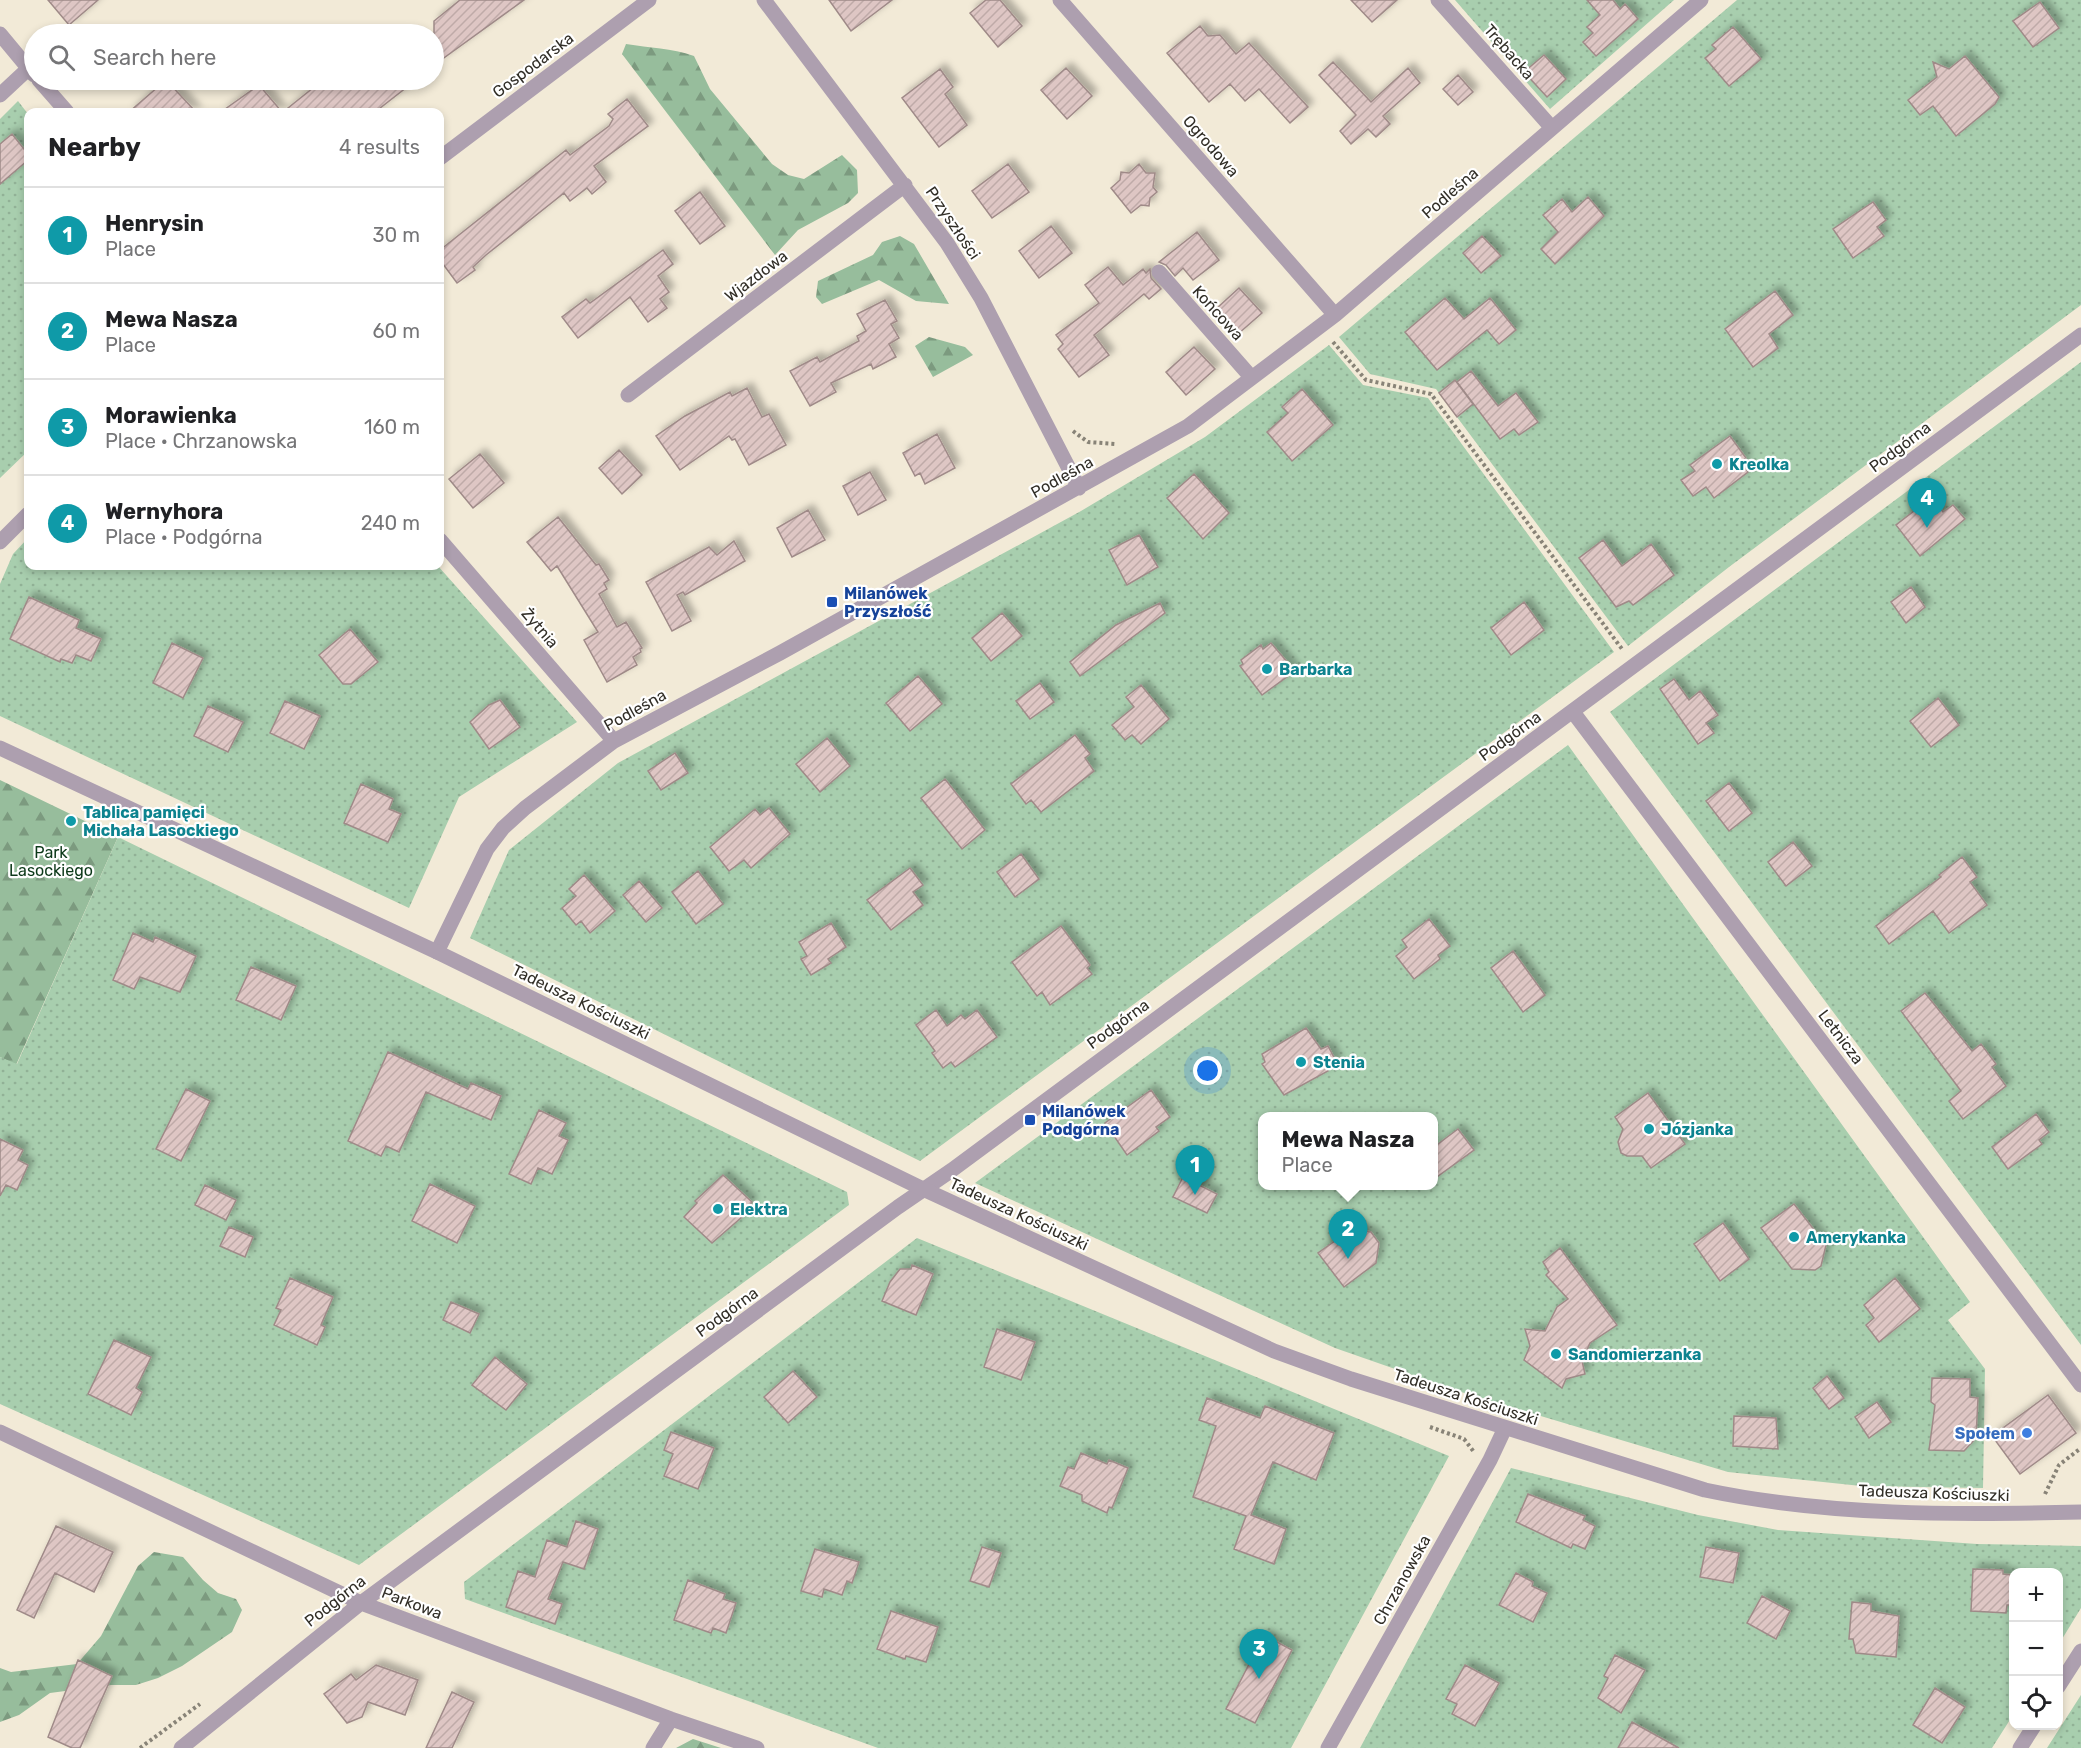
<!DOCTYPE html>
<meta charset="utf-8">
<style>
:root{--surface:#fff;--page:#f2f2f2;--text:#202124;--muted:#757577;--line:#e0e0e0;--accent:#1a73e8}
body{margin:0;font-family:Rubik,sans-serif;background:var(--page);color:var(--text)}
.controls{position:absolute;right:18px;bottom:18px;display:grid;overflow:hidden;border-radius:12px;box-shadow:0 3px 9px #0003}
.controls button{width:54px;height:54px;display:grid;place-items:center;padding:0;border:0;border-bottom:2px solid var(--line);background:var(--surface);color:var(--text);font:30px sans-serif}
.you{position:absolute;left:1208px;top:1071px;width:21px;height:21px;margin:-15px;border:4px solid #fff;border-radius:50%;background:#1a73e8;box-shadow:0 0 0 9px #1a73e833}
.badge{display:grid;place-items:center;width:39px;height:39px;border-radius:50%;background:var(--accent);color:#fff;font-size:20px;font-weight:700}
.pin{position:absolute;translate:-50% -50px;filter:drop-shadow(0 2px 3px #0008)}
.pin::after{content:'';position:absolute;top:32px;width:21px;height:18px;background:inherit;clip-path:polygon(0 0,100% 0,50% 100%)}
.popup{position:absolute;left:1258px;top:1112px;width:180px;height:78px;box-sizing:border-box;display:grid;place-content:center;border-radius:12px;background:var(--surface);filter:drop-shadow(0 2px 4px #0005);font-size:20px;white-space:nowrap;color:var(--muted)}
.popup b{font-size:22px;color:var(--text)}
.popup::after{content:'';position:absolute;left:50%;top:100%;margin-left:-12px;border:12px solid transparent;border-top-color:var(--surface)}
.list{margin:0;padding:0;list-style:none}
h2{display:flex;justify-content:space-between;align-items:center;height:78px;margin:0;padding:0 24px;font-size:26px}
h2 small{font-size:20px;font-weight:400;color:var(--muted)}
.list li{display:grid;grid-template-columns:39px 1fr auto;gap:18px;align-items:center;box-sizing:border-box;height:96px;padding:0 24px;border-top:2px solid var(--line)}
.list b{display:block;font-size:22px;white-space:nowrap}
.list p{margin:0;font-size:20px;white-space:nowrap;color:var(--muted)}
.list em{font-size:20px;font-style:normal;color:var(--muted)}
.icon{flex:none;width:33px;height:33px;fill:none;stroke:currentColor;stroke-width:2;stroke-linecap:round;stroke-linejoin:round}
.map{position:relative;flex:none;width:2081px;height:1748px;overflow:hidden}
.search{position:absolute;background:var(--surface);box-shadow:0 3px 9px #0003;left:24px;top:24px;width:420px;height:66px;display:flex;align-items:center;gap:15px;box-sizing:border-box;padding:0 21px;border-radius:33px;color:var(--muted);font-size:22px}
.panel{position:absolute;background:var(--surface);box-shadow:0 3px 9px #0003;left:24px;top:108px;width:420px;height:462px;border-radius:12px}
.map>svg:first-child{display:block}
</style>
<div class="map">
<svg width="2081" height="1748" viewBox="0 0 2081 1748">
<defs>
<pattern id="forest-firs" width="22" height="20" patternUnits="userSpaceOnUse" patternTransform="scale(1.5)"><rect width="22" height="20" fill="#97bd9c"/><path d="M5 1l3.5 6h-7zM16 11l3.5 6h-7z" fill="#7c9a7f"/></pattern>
<pattern id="garden-dots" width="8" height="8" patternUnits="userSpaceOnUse" patternTransform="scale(1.5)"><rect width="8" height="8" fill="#a8ceae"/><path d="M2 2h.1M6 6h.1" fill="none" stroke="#91b196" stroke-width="1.8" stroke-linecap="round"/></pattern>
<pattern id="building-hatch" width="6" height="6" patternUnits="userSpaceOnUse" patternTransform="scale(1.5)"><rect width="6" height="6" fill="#dec6c4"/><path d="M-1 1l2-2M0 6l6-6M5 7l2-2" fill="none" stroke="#bfaaa8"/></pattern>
<filter id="shadow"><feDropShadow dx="5.5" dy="-5.5" stdDeviation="3" flood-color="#0004"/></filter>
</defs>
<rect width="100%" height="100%" fill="#f2ead7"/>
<path fill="url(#forest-firs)" d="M626 44C650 48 671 48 694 56L710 89 772 164 788 175 804 179 842 155 857 170 858 193 848 203 798 230 775 255 622 54Z
M900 236 914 244 949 304 916 301 879 280 822 304 816 297 818 281 873 255 882 242Z
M929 337 965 347 973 355 933 377 915 346Z
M0 780 118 837 16 1065 0 1057Z
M154 1552 183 1557 203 1580 218 1593 236 1599 242 1610 232 1632 182 1666 158 1678 136 1685H111L50 1693 19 1715 0 1722V1668L11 1672 77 1664 101 1636 138 1566Z
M693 1739 721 1748H676Z"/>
<path fill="url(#garden-dots)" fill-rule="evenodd" d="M1455 0H1674L1550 109Z
M1737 0H2081V305L1729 567 1628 646 1436 389 1370 374 1339 337Z
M18 101 28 114V451L0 478V119Z
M1329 345 1363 385 1428 398 1614 652 920 1161 470 938 509 850 618 763 1081 511 1205 437Z
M2081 362V1345L1610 712Z
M28 538V566H438L577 722 459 797 409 908 0 716V584L13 554Z
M1568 745 1970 1302 1948 1320 1985 1369 1983 1488 1861 1486 1728 1472 1461 1392 1335 1348 975 1183ZM1262 1116H1434V1186H1262Z
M118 837 847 1192 849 1205 359 1565 0 1404V1057L17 1064Z
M917 1238 1449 1456 1291 1748H878L465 1599 464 1582Z
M1511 1468 1698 1515 1778 1530 1977 1544 2081 1546V1608L2059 1644 2058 1572H2014L2013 1715 1992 1748H1360Z
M2081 1695V1748H2047Z"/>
<path fill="url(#building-hatch)" stroke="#9f8a88" stroke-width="1.5" filter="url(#shadow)" d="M48 0H98L69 25Z
M460 0H524L441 60 434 50V21Z
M829 0H892L851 31Z
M986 0H1000L1022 26 998 47 970 13Z
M1351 0H1397L1372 22Z
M1587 0H1613L1620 9 1625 4 1638 19 1596 56 1583 42 1593 33 1587 27 1600 15Z
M2040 2 2059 28 2033 47 2013 21Z
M1200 26 1208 36 1220 35 1236 54 1249 43 1308 107 1290 123 1259 89 1245 101 1230 84 1209 102 1167 53Z
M1733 27 1761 59 1729 86 1705 58 1716 49 1712 45Z
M1544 55 1566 79 1547 97 1524 72Z
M1965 56 1999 97 1995 104 1956 136 1933 106 1920 115 1908 100 1937 77 1933 62 1949 69Z
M1333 62 1371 102 1408 68 1420 83 1383 116 1390 124 1376 137 1368 129 1351 144 1340 131 1356 115 1319 75Z
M1066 68 1092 96 1067 119 1041 90Z
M940 69 953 87 945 94 967 125 939 147 902 98Z
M1458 75 1473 92 1458 105 1443 89Z
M166 80 196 112H129Z
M323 80H416L375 112H283Z
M259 85 282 112H221Z
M627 99 648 126 594 166 606 182 592 194 587 188 570 201 564 193 486 255 473 267 475 270 457 283 440 260V250L566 150 570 155 609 126 613 119 608 114Z
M12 134 28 154V160L0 184V144Z
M1008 164 1029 192 992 218 972 191Z
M1139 164 1146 173H1155L1153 187 1157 192 1150 198 1149 206 1141 205 1131 213 1111 188 1120 180 1121 172 1129 173Z
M700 192 725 226 700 244 675 211Z
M1588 197 1604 216 1555 264 1541 249 1558 232 1543 215 1562 199 1572 212Z
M1873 202 1886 220 1877 227 1884 236 1853 258 1833 229Z
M1051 226 1072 253 1039 278 1019 251Z
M1197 232 1219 260 1193 280 1183 268 1175 276 1166 265 1159 262Z
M1482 236 1501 256 1481 273 1463 253Z
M663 250 673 264 658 276 669 292 660 299 667 308 648 322 630 297 578 338 562 317 586 299 590 303Z
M1108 267 1123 285 1143 269 1146 273 1150 269 1151 278 1161 289 1149 299 1144 294 1094 335 1109 355 1079 377 1058 349 1063 344 1056 335 1099 303 1085 285Z
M1239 288 1262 313 1238 334 1217 308Z
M1775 291 1793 315 1769 334 1778 348 1753 367 1725 329Z
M1445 298 1464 319 1490 298 1516 330 1499 344 1487 330 1437 370 1405 332Z
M885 300 897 321 891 324 899 338 889 344 896 357 873 369 871 364 831 383 836 392 810 406 790 371 817 357 820 362 859 341 857 336 866 331 857 314Z
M1194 347 1215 369 1186 395 1166 372Z
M1471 371 1498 406 1516 393 1538 422 1519 435 1514 429 1500 439 1457 382Z
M1455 380 1473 404 1457 417 1439 393Z
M747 388 762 417 769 414 786 445 749 465 735 439 732 440 729 436 680 470 656 436 685 416 730 392 732 396Z
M1302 389 1333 425 1292 461 1267 432 1288 413 1282 407Z
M937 434 955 468 925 484 920 473 915 476 903 453Z
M1730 436 1746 458 1741 462 1748 472 1714 498 1706 487 1693 496 1681 480 1695 471 1690 465Z
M619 450 642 475 622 494 599 468Z
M480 454 504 483 473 508 449 479Z
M870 472 886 500 858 515 843 486Z
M1194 474 1229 513 1203 539 1167 498Z
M1932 497 1943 512 1953 505 1965 519 1920 556 1896 525Z
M808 510 825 540 792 557 777 528Z
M558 517 596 565 599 564 609 580 604 583 607 589 599 594 617 627 626 622 642 648 640 649 641 652 633 657 637 665 607 682 584 640 598 632 557 566 551 571 527 542Z
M1139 535 1158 567 1127 585 1109 550Z
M1603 540 1622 566 1651 544 1674 575 1633 605 1629 601 1616 607 1579 558Z
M734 541 745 561 685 595 683 592 677 595 691 621 672 631 646 582 709 547 717 555Z
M1911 587 1925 607 1906 623 1891 602Z
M29 597 79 620 76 628 101 639 91 661 76 655 72 663 61 659 60 662 10 639Z
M1524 602 1544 630 1511 655 1491 628Z
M1160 603 1165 613 1080 676 1070 662 1116 625Z
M1002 613 1022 636 991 661 972 638Z
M350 629 378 662 351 684H343L319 655Z
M172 643 203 658 183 698 153 683Z
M1271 643 1295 671 1262 695 1240 666 1243 664 1241 660 1261 645 1263 649Z
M918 676 942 704 910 731 886 703Z
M1674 679 1689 700 1700 691 1718 715 1706 723 1714 733 1698 744 1660 689Z
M1040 683 1054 702 1030 719 1016 701Z
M1141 685 1169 719 1141 744 1132 735 1125 740 1112 725 1134 707 1126 697Z
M1938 698 1959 725 1931 747 1910 721Z
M500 700 520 727 489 749 470 722 489 705Z
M285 701 320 716 304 749 270 733Z
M208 706 243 722 228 752 194 736Z
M1075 735 1090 754 1085 758 1094 771 1041 812 1031 800 1026 804 1011 784Z
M827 738 850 766 820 792 796 764Z
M675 753 688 773 661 790 648 771Z
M945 779 985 830 962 849 921 798Z
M1729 783 1752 813 1729 831 1706 801Z
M361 784 393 799 389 809 401 814 388 842 344 823Z
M769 808 790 834 751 868 744 860 729 871 710 847 755 809 760 815Z
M1793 842 1812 866 1786 886 1768 862Z
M1021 854 1039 879 1015 897 997 872Z
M1962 857 1977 877 1970 882 1987 905 1949 933 1933 911 1889 944 1876 926 1941 877 1939 875Z
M910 868 923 885 913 892 923 905 891 930 867 900Z
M698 871 723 904 696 924 672 892Z
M584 875 615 911 590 933 581 921 576 925 562 908 576 896 569 889Z
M639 881 662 908 646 922 623 895Z
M1429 919 1450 946 1438 955 1440 959 1414 979 1396 956 1407 947 1402 940Z
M831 923 846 947 828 959 831 963 811 975 801 959 807 956 799 942Z
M1061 926 1090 965 1087 968 1092 974 1050 1005 1042 992 1037 996 1012 962Z
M133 933 153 942 155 937 196 956 180 992 140 977 134 989 113 980Z
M1513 951 1545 995 1523 1012 1491 968Z
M251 967 296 986 281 1020 236 1000Z
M1925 993 1972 1051 1981 1044 1996 1064 1992 1067 2006 1086 1963 1119 1949 1101 1961 1091 1901 1011Z
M936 1010 947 1026 961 1015 965 1019 977 1010 997 1037 955 1067 951 1062 943 1068 932 1053 935 1051 916 1025Z
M1306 1028 1321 1049 1328 1046 1337 1063 1327 1068 1328 1071 1284 1095 1262 1064 1265 1062 1262 1054Z
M388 1052 468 1089 471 1083 501 1096 491 1120 426 1092 399 1152 386 1146 381 1156 348 1141Z
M186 1089 210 1101 181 1161 156 1149Z
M1151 1090 1170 1117 1156 1127 1159 1131 1127 1155 1105 1123Z
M1648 1093 1685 1144 1651 1168 1642 1156H1627L1621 1153 1618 1142 1623 1129 1615 1117Z
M539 1110 566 1123 559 1136 568 1140 552 1174 538 1168 531 1184 509 1174Z
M2036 1114 2049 1132 2039 1140 2042 1144 2008 1169 1992 1147Z
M1458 1129 1474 1150 1434 1179V1147Z
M0 1139 23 1150 18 1160 28 1165 17 1190 6 1185 0 1196Z
M723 1175 752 1202 740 1215 742 1217 712 1243 684 1217 697 1203 695 1201Z
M1183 1177 1217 1194 1207 1213 1173 1197Z
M430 1184 475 1206 457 1243 412 1221Z
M205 1185 236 1200 226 1220 195 1205Z
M1794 1204 1826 1245 1821 1266 1815 1270 1792 1269 1761 1228Z
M1723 1223 1749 1259 1720 1281 1694 1244Z
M229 1227 253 1237 245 1257 220 1246Z
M1352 1229 1371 1232 1379 1243 1376 1263 1344 1287 1318 1253Z
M1560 1248 1617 1325 1590 1343 1582 1361 1585 1374 1566 1379 1562 1388 1524 1360 1530 1346 1525 1329 1545 1331 1557 1307 1568 1299 1546 1275 1549 1272 1543 1262Z
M912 1265 933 1274 916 1315 882 1301 890 1282 900 1269H911Z
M290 1278 333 1297 321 1325 325 1327 317 1345 274 1325 281 1310 276 1308Z
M1895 1278 1920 1309 1879 1342 1866 1325 1874 1318 1864 1305Z
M451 1302 479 1314 470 1333 443 1320Z
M997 1329 1035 1342 1021 1380 984 1367Z
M114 1340 151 1357 136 1388 142 1392 131 1415 88 1394Z
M495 1357 527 1384 506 1410 472 1385Z
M793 1371 817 1397 788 1423 764 1397Z
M1827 1376 1844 1398 1829 1409 1813 1388Z
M1932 1378 1970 1379V1397L1978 1398 1976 1438 1964 1451 1929 1450 1935 1405 1931 1402Z
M2048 1395 2076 1433 2020 1474 1992 1436Z
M1207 1398 1260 1418 1265 1406 1334 1433 1316 1480 1273 1462 1251 1515 1286 1529 1274 1564 1234 1549 1246 1516 1193 1497 1216 1426 1199 1420Z
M1877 1402 1891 1422 1869 1438 1855 1417Z
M1734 1416 1776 1418 1778 1449 1733 1446Z
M671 1432 714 1448 698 1489 664 1476 673 1454 664 1450Z
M1081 1453 1107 1464 1109 1460 1128 1468 1112 1508 1109 1507 1107 1513 1082 1501V1495L1060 1486 1068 1467 1074 1469Z
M1528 1494 1585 1516 1583 1520 1595 1526 1585 1549 1573 1544 1571 1548 1516 1522Z
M576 1521 598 1529 584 1569 563 1562 548 1599 562 1604 555 1624 506 1607 518 1571 535 1577 547 1540 567 1547Z
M56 1526 113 1552 94 1592 55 1573 34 1618 17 1610Z
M982 1547 1001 1553 989 1587 970 1581Z
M1706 1547 1739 1553 1733 1583 1700 1577Z
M815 1549 859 1562 852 1583 847 1581 842 1595 824 1589 822 1597 801 1591Z
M1973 1569 2003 1570V1574L2013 1575V1605H2007L2006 1613 1971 1611Z
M1516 1573 1533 1582 1532 1586 1547 1593 1533 1622 1499 1605Z
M688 1580 725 1594 723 1599 736 1603 726 1633 713 1628 711 1633 674 1620Z
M1762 1596 1790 1611 1776 1639 1747 1623Z
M1852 1602 1871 1604V1611L1899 1616 1896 1657 1856 1653 1853 1639H1849Z
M891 1611 938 1627 926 1662 906 1656 905 1659 877 1649Z
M1264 1635 1292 1650 1255 1723 1226 1709Z
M1615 1655 1645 1670 1621 1713 1598 1698 1608 1678 1604 1676Z
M78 1660 112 1676 80 1748H72L48 1737Z
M376 1665 418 1680 405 1715 368 1702 362 1717 347 1723 324 1694 351 1674 356 1680Z
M1465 1665 1499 1683 1475 1726 1452 1714 1457 1704 1446 1699Z
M1935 1688 1965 1707 1942 1743 1913 1725Z
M452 1692 474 1702 459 1733 452 1748H426Z
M1632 1722 1679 1748H1618Z"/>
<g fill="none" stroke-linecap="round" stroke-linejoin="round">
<path stroke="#888377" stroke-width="4" stroke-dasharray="3 3" stroke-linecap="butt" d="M1333 342 1366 380 1431 394 1622 649
M1073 431 1088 442 1116 444
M1430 1427 1464 1439 1474 1452
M2045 1494 2059 1465 2081 1448
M140 1748 200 1704"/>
<path stroke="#ad9faf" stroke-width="15" d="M764 0 947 243 981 298 1079 488
M1060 0 1335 315
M1438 0 1552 128
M0 34 34 75
M39 80 67 112
M0 95 29 68
M440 158 649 0
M1159 272 1251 377
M628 395 905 185
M440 540 614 741
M0 542 28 514
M1573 712 2081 1385
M437 952 487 849 503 828 525 808 614 741 780 653 1188 426 1335 315 1701 0
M0 1432 361 1603 671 1719 757 1748
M2058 1687 2081 1651
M181 1748 361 1603 898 1207 952 1170 2081 335
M653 1748 671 1719
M1328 1748 1490 1460 1505 1428
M2020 1748 2034 1726"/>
<path stroke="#ad9faf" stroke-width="15" d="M0 748 437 952 923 1189 1274 1351 1351 1379 1705 1490C1828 1516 1956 1515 2081 1512"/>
</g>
<g fill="#0f9aa8" stroke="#fff" stroke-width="2">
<circle cx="1717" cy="464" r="6"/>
<circle cx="1267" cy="669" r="6"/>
<circle cx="71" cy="821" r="6"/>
<circle cx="1301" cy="1062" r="6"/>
<circle cx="1649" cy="1129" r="6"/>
<circle cx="718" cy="1209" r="6"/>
<circle cx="1794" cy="1237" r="6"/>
<circle cx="1556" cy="1354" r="6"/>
</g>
<g fill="#1a4fb4" stroke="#fff" stroke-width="2">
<rect x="826" y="596" width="12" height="12" rx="3"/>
<rect x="1024" y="1114" width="12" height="12" rx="3"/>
</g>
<circle fill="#3f7fe0" stroke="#fff" stroke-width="2" cx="2027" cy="1433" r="6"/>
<g text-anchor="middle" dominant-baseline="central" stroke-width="4.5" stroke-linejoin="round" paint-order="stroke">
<g font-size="16" fill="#312e27" stroke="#fff">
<text transform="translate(1509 52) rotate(49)">Trębacka</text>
<text transform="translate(533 65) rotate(-37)">Gospodarska</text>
<text transform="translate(1211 146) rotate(49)">Ogrodowa</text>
<text transform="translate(1450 193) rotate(-41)">Podleśna</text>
<text transform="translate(953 223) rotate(56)">Przyszłości</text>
<text transform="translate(756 276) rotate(-37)">Wjazdowa</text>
<text transform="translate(1218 313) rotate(48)">Końcowa</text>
<text transform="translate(1900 447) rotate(-37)">Podgórna</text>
<text transform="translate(1062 477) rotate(-29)">Podleśna</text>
<text transform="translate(540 628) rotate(49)">Żytnia</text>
<text transform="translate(635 710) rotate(-29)">Podleśna</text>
<text transform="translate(1510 736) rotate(-36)">Podgórna</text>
<text transform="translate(581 1002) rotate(26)">Tadeusza Kościuszki</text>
<text transform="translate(1118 1024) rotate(-36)">Podgórna</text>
<text transform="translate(1841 1037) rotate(53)">Letnicza</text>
<text transform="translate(1019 1214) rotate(25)">Tadeusza Kościuszki</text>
<text transform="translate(727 1312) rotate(-36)">Podgórna</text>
<text transform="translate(1466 1397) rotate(18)">Tadeusza Kościuszki</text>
<text transform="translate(1934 1493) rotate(2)">Tadeusza Kościuszki</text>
<text transform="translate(1402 1580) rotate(-61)">Chrzanowska</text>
<text transform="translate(335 1601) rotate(-38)">Podgórna</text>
<text transform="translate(412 1603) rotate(21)">Parkowa</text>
</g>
<g font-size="16" font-weight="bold" fill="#0d838f" stroke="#fff" text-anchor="start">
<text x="1729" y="464">Kreolka</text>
<text x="1279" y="669">Barbarka</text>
<text x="83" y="812">Tablica pamięci<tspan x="83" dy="18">Michała Lasockiego</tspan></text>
<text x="1313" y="1062">Stenia</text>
<text x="1661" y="1129">Józjanka</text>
<text x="730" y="1209">Elektra</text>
<text x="1806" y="1237">Amerykanka</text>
<text x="1568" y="1354">Sandomierzanka</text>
</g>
<g font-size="16" font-weight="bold" fill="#164399" stroke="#fff" text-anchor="start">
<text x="844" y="593">Milanówek<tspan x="844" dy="18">Przyszłość</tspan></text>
<text x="1042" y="1111">Milanówek<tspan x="1042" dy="18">Podgórna</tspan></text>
</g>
<g font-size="16" fill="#0c3919" stroke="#fff">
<text x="51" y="852">Park<tspan x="51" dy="18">Lasockiego</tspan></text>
</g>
<g font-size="16" font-weight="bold" fill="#366cbe" stroke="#fff" text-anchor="end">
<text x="2015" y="1433">Społem</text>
</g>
</g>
</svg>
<div class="controls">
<button>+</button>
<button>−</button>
<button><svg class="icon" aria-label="locate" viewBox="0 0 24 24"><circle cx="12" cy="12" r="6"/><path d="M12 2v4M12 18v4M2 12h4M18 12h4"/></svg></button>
</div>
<div class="you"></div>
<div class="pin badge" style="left:1195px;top:1195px;background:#0f9aa8">1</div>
<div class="pin badge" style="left:1348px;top:1259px;background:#0f9aa8">2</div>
<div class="popup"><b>Mewa Nasza</b>Place</div>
<div class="pin badge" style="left:1259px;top:1679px;background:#0f9aa8">3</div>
<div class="pin badge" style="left:1927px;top:528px;background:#0f9aa8">4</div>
<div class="search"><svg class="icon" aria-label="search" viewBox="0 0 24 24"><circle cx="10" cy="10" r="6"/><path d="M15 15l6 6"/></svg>Search here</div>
<section class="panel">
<h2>Nearby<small>4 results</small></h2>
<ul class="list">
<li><span class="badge" style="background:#0f9aa8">1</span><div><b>Henrysin</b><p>Place</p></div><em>30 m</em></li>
<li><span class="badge" style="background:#0f9aa8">2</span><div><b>Mewa Nasza</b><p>Place</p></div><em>60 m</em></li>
<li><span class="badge" style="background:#0f9aa8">3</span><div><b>Morawienka</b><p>Place · Chrzanowska</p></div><em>160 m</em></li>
<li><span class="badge" style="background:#0f9aa8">4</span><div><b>Wernyhora</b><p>Place · Podgórna</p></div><em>240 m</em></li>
</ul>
</section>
</div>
